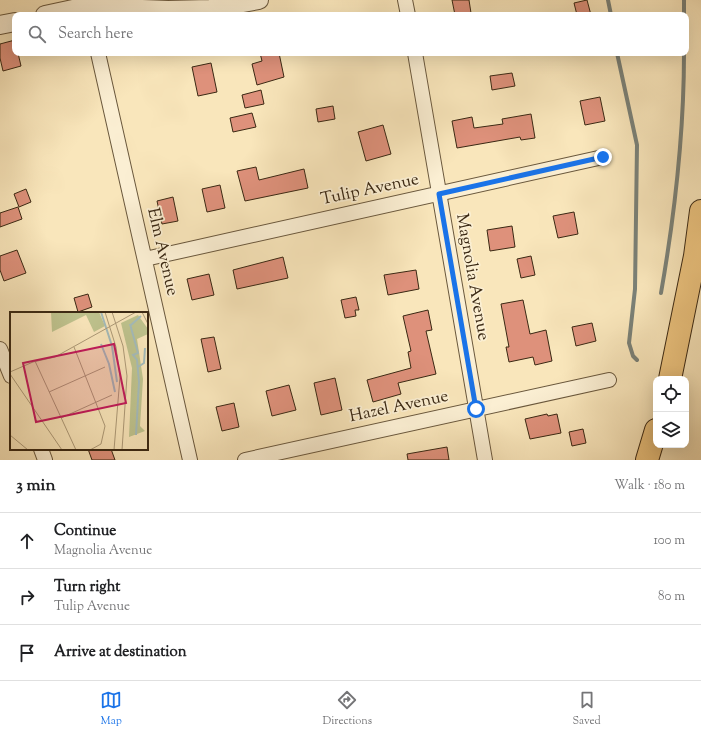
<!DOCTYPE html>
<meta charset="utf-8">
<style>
:root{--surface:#fff;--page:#f6f6f6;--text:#202124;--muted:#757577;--line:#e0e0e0;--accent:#1a73e8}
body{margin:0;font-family:"Sorts Mill Goudy",serif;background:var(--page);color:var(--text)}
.controls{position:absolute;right:12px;bottom:12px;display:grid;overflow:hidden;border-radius:8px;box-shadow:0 4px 16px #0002}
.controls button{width:36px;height:36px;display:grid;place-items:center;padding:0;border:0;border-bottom:1px solid var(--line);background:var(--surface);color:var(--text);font:20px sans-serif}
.stop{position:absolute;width:12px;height:12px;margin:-9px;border:3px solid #1a73e8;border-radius:50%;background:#fff}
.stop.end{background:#1a73e8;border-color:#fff;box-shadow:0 1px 4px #0008}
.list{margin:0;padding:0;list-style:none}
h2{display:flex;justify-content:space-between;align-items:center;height:52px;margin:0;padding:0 16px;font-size:17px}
h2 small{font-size:13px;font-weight:400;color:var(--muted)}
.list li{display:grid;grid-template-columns:26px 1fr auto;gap:12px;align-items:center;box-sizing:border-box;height:56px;padding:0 16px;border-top:1px solid var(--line)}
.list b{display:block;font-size:15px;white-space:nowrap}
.list p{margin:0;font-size:13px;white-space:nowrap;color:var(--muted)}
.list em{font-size:13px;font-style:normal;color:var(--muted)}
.icon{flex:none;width:22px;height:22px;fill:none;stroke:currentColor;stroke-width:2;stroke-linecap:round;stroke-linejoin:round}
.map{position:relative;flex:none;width:701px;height:460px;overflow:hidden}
.search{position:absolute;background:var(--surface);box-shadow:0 4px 16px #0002;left:12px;right:12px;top:12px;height:44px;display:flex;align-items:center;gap:10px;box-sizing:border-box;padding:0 14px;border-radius:8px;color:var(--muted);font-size:15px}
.sheet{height:220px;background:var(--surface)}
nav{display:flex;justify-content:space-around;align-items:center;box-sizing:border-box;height:56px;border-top:1px solid var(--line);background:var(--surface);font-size:11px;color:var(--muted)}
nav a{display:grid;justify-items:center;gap:2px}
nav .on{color:var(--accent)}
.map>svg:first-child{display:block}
</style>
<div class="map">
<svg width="701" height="460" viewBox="0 0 701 460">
<rect width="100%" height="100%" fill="#f9e6bb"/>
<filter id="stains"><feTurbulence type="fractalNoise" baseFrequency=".005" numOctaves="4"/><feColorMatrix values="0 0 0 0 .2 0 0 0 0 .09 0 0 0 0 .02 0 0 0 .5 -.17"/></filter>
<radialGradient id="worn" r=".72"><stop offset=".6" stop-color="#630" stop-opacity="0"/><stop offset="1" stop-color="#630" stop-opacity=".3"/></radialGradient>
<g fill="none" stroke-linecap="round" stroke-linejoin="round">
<path stroke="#7a8178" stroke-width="4" d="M608 0 611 15
M684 0V15
M617 53 637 145 635 289 629 343 633 356 637 360
M661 293C675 213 684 134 684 53"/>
</g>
<path fill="#de917b" stroke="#3a2813" d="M452 0H469L471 13 455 15Z
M587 0 591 15H577L574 3Z
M15 40V53H18L21 66 3 71 0 58V44Z
M260 53H279L284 77 257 85 252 64 262 61Z
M211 63 217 92 198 96 192 67Z
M512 73 515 86 492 90 490 76Z
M261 90 264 104 245 108 242 95Z
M600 97 605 121 585 125 580 101Z
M333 106 335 119 318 122 316 109Z
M252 113 256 127 233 132 230 118Z
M531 114 535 138 521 140 520 137 457 148 452 121 472 117 474 128 503 124 502 119Z
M383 125 391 154 366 161 358 132Z
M256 167 259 180 304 169 308 188 245 201 237 171Z
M220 185 225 208 207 212 202 189Z
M26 189 31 202 19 207 14 194Z
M173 197 178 221 162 224 157 201Z
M18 207 22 219 0 227V213Z
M574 212 578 234 558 238 553 216Z
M512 226 515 247 490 251 487 230Z
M17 250 26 273 4 281 0 270V256Z
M531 256 535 275 521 278 517 259Z
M283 257 288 278 237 289 233 270Z
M416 270 419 289 388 295 384 275Z
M209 274 214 295 192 300 187 279Z
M88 294 92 307 78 312 74 298Z
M356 297 359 310H355L356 316 345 318 341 300Z
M523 300 530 334 546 330 552 361 535 365 533 357 509 362 506 347H509L501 304Z
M428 310 432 330 426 331 436 374 398 383 401 394 373 402 367 380 411 368 408 352 411 351 403 316Z
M592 323 596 341 576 346 572 327Z
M214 337 221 369 208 372 201 339Z
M335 378 342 410 321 415 314 383Z
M289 385 296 410 272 416 266 391Z
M234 403 239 427 222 431 216 407Z
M547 414 548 416 557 414 561 433 530 439 525 419Z
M583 429 586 443 572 446 569 432Z
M447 447 449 460H408L407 454Z
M88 449H111L115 460H92Z"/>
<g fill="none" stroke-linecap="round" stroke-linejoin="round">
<g stroke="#6a583d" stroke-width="16">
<path id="minor" d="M405 0 408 15
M98 53 190 460
M415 53 485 460
M145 259 603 157
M0 349 11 376
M41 449 45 460
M245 460 609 380"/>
</g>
<g stroke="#6a583d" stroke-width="20">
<path id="tertiary" d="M45 15 73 9 90 7 168 10 210 9 259 0
M0 25 15 22"/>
</g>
<g stroke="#3a2813" stroke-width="24">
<path id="motorway" d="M670 379 695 256 701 211
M647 460 656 430"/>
</g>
<use href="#minor" stroke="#fbefd3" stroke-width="14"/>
<use href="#tertiary" stroke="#fbefd3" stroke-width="18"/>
<use href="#motorway" stroke="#ecc37e" stroke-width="22"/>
</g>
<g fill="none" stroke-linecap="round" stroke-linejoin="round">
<path stroke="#1a73e8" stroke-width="5" d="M476 409 439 194 603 157"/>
</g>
<g text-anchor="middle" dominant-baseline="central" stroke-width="3.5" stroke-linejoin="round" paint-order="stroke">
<g font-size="17" fill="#3a2813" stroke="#fbefd3">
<text transform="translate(370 190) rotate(-12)">Tulip Avenue</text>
<text transform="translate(162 252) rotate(77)">Elm Avenue</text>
<text transform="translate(472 277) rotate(80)">Magnolia Avenue</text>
<text transform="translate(399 407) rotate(-12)">Hazel Avenue</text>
</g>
</g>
<g transform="translate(10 312)">
<rect width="138" height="138" fill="#f9e6bb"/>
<path d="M41 0H89L95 14 84 20 76 3 42 20ZM128 3 138 17V22L127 27 133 67 130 114 135 119 119 125 122 56 111 11Z" fill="#bfc48f"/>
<path fill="none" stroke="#a4bcbc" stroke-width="2" d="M91 0 102 34 107 70M120 12 128 41 123 43 127 48 129 70 126 123M121 13 131 4M91 32 99 52 105 80M128 55 134 51 135 36"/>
<path fill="none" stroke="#ad9a78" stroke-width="1" d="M95 0 106 35 110 65 104 138M102 0 113 34 117 64 112 138M132 0 138 12M64 35 95 114 91 132 80 138M25 49 66 138M0 60 23 50 45 45 126 0M0 62 52 138M39 80 95 55M51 106 102 83M0 123 18 138"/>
<path fill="#c2185b" fill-opacity="0.15" stroke="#c2185b" stroke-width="2" d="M104 32 116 91 26 110 13 51Z"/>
<rect width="138" height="138" fill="none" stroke="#3a2813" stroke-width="2"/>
</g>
<rect width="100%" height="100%" filter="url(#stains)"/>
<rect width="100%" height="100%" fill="url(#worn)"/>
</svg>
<div class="controls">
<button><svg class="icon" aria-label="locate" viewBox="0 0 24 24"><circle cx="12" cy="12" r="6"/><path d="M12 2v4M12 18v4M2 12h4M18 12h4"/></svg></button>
<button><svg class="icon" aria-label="layers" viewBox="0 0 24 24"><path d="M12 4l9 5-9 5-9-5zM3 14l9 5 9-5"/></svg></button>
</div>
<div class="stop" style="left:476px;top:409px"></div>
<div class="stop end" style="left:603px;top:157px"></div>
<div class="search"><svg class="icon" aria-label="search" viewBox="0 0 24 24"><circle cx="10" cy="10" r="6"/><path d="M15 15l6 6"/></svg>Search here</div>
</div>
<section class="sheet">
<h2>3 min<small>Walk · 180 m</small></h2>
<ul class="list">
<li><svg class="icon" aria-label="ahead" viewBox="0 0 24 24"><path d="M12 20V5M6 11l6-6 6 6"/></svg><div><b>Continue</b><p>Magnolia Avenue</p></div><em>100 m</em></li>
<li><svg class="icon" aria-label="right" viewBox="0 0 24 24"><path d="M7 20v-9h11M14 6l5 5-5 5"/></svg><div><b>Turn right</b><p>Tulip Avenue</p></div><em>80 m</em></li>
<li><svg class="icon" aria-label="arrive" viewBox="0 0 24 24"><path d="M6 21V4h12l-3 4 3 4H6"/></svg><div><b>Arrive at destination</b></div></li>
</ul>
</section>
<nav>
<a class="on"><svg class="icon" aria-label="map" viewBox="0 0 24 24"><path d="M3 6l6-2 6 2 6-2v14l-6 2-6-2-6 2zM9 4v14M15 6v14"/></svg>Map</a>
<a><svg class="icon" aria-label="directions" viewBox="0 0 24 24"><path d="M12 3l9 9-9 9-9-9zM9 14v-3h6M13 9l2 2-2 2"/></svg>Directions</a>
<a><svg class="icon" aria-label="saved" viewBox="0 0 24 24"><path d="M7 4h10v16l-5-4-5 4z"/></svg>Saved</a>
</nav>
